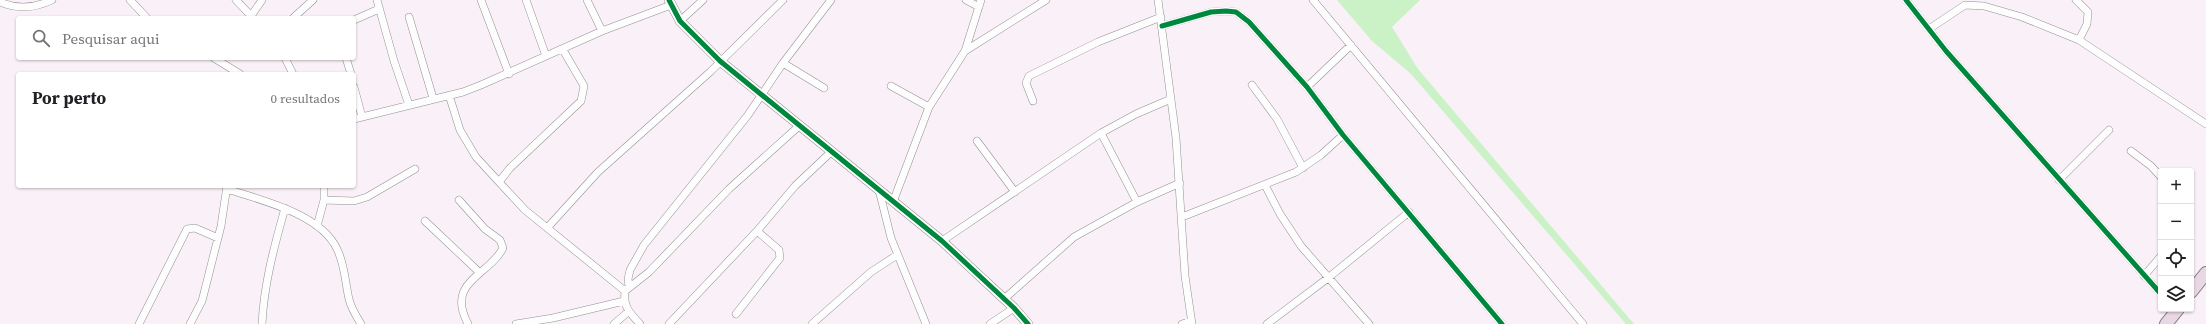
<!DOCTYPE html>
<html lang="pt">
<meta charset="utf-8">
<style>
:root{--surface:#fff;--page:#f2f2f2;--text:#202124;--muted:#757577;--line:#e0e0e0}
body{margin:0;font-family:"Source Serif 4",serif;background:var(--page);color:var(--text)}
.controls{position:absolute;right:12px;bottom:12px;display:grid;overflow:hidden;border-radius:4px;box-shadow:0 1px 3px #0004}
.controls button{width:36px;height:36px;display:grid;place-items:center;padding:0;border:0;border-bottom:1px solid var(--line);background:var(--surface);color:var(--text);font:20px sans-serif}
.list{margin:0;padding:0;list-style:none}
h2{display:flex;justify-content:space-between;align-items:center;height:52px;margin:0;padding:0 16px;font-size:17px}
h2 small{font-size:13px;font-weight:400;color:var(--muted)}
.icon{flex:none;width:22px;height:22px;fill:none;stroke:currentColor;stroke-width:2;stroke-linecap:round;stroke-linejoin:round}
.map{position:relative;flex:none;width:2206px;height:324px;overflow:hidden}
.search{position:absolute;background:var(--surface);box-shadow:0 1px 3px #0004;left:16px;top:16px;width:340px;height:44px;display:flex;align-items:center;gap:10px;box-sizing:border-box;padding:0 14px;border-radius:4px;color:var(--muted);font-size:15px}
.panel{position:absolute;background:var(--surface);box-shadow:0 1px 3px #0004;left:16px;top:72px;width:340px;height:116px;border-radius:4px}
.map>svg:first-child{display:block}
</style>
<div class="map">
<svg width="2206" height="324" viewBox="0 0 2206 324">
<rect width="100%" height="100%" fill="#faf0f7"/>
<path fill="#cbf2c7" d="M1337 0H1420L1392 27 1418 69 1634 324H1626L1411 74 1372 41Z"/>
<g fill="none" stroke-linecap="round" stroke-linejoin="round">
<g stroke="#938f92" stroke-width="8">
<path id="minor" d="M130 0 147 18
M236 0 253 18
M377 0 394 61 409 105
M481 0 509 74
M526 0 546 56
M587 0 602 31
M966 0 979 7
M1158 0 1176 138 1185 276 1192 324
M1313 0 1583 324
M1906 0 1946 51 2161 294
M2076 0 2088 12 2087 24 2079 40
M0 2C18 10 35 8 52 0
M251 16 262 0
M409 17 433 98
M293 18 313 0
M354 20 379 9
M680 21 703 0
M1162 26 1211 12 1226 11 1236 12 1249 22 1307 87 1343 135 1502 324
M1929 29 1965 5 1984 6 2022 17 2079 40 2206 124
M965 51 1046 0
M214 58 240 74
M285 58 293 74
M346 58 351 74
M783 63 824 88
M1252 85 1277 119 1303 168
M891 86 929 107
M354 87 362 117
M1307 87 1351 45
M449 95 460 130 476 157 499 182 525 210 625 291
M1033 101 1026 83 1029 76 1098 42 1161 17
M354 119 463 92 481 85 602 31 671 5
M1101 133 1137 202
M977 141 1015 192
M2131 151 2151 166 2161 177
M2059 180 2109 130
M499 182 510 168 581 101 584 86 563 50
M1265 185 1280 214 1301 246 1369 324
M227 189C261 200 321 214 337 249 345 265 345 282 349 299 351 308 356 316 361 324
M879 190 891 238 926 324
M324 200 354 201 367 197 415 169
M459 200 485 229 500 240 503 248C489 276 445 281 468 324
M893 202 929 107 965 51 981 0
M1182 217 1296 172 1321 155 1343 135
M425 221 479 272
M317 226 324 200V186
M548 227 598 172 710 72 783 0
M942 241 1101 133 1136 114 1171 99
M2144 276 2161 256
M629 286 628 279 630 270 644 245 748 115 783 63 831 0
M1004 299 1074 237 1137 202 1180 183
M736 314 780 258 779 250 757 231
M139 324 187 229 195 228 218 238
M190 324 202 301 221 226 227 186
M262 324C264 284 274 247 285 208
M516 324 553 318 624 301
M614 324 628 312
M640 324C630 313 623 307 625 291L649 272 729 189 799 126
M669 324 757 231 795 186 831 152
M812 324 871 272 897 255
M990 324 1014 308
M1182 324 1191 321
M1267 324 1328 278 1409 212"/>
</g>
<g stroke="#938f92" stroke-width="10">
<path id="tertiary" d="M669 0 680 21 720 61 942 241 1014 308 1028 324"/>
</g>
<g stroke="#807c7f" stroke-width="14">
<path id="trunk" d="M2191 292 2206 273
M2166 324 2178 309"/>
</g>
<use href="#minor" stroke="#fefdfe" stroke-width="7"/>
<use href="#tertiary" stroke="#fefdfe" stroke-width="9"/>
<use href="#trunk" stroke="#ead7e6" stroke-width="12"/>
<g stroke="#fff" stroke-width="8">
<path id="cycleway" d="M669 0 680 21 720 61 942 241 1014 308 1028 324
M1906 0 1946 51 2161 294
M1162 26 1211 12 1226 11 1236 12 1249 22 1307 87 1343 135 1502 324"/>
</g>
<use href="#cycleway" stroke="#00873e" stroke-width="5"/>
</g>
</svg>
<div class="controls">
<button>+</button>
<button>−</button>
<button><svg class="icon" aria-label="locate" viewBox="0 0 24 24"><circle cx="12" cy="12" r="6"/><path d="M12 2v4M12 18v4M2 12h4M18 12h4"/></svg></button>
<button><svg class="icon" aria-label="layers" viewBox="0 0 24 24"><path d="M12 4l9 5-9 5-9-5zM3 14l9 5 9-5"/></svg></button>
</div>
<div class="search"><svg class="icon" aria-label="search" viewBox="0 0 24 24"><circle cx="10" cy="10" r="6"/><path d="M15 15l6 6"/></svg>Pesquisar aqui</div>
<section class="panel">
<h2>Por perto<small>0 resultados</small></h2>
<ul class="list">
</ul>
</section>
</div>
